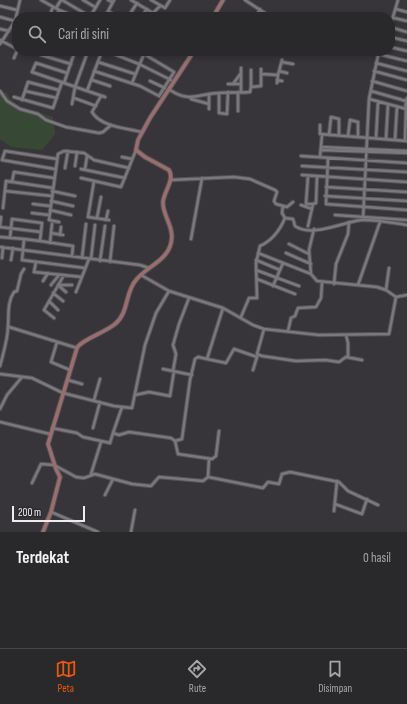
<!DOCTYPE html>
<html lang="id">
<style>
:root{--surface:#29282b;--page:#313033;--text:#f1f3f6;--muted:#a5a6a9;--line:#454447;--accent:#ea580c}
body{margin:0;font-family:"Sofia Sans Condensed",sans-serif;background:var(--page);color:var(--text)}
.scale{position:absolute;left:12px;bottom:10px;width:73px;box-sizing:border-box;padding-left:4px;border:2px solid #edecef;border-top:0;font-size:11px;line-height:14px;white-space:nowrap;color:#edecef;-webkit-text-stroke:3px #2d2b2f;paint-order:stroke}
.list{margin:0;padding:0;list-style:none}
h2{display:flex;justify-content:space-between;align-items:center;height:52px;margin:0;padding:0 16px;font-size:17px}
h2 small{font-size:13px;font-weight:400;color:var(--muted)}
.icon{flex:none;width:22px;height:22px;fill:none;stroke:currentColor;stroke-width:2;stroke-linecap:round;stroke-linejoin:round}
.map{position:relative;flex:none;width:407px;height:532px;overflow:hidden}
.search{position:absolute;background:var(--surface);box-shadow:0 2px 6px #0003;left:12px;right:12px;top:12px;height:44px;display:flex;align-items:center;gap:10px;box-sizing:border-box;padding:0 14px;border-radius:16px;color:var(--muted);font-size:15px}
.sheet{height:116px;background:var(--surface)}
nav{display:flex;justify-content:space-around;align-items:center;box-sizing:border-box;height:56px;border-top:1px solid var(--line);background:var(--surface);font-size:11px;color:var(--muted)}
nav a{display:grid;justify-items:center;gap:2px}
nav .on{color:var(--accent)}
.map>svg:first-child{display:block}
</style>
<div class="map">
<svg width="407" height="532" viewBox="0 0 407 532">
<rect width="100%" height="100%" fill="#373539"/>
<path fill="#374934" d="M0 91 7 93C13 109 38 112 53 117L55 134 42 150 11 147 0 139Z"/>
<g fill="none" stroke-linecap="round" stroke-linejoin="round">
<g stroke="#555356" stroke-width="4.5">
<path id="street" d="M41 0 59 10 77 17
M62 0 91 17
M83 0 95 7
M108 0 112 2
M131 0 153 13 160 6
M151 0 165 8 170 0
M245 0 271 17
M0 6 17 10
M56 8 61 0
M396 9 407 12
M108 11 118 17
M0 17 15 21
M49 17 53 7
M56 17 59 10
M90 17 100 0
M105 17 114 0
M128 17 137 3
M141 17 147 9
M256 17 260 9
M394 18 407 21
M390 27 398 0
M390 27 407 32
M0 29 9 31
M390 37 407 41
M0 40 17 49
M0 44 15 21 20 0
M390 47 407 51
M41 51V55L71 64
M68 51 75 53
M106 51 139 64 171 80
M378 54 407 61
M14 58 17 51
M98 62 135 74
M282 62 293 64
M376 63 407 71
M261 69V74
M94 71 140 86 159 96 174 72 139 51
M279 71 287 73
M374 71 407 80
M67 73 36 63 32 72 105 97
M92 80 110 86
M277 80 282 81
M150 81 165 88
M372 81 407 91
M64 83 75 51
M132 83 144 54
M277 83 278 75
M228 84H241
M233 84 241 73
M251 87V70
M170 90C190 103 197 94 218 93 228 92 239 93 250 92L251 87 261 86V74L278 75 282 60
M0 91 7 101 20 109 38 114 46 120 66 127 99 133 103 132 111 125
M25 91 57 98
M87 91 102 51
M371 91 406 101
M241 92V68
M219 93V113L227 114 228 92
M101 96 92 112C101 127 126 128 141 132
M14 97 53 108 62 82
M74 98 96 106
M191 99 209 104
M369 99 407 109
M22 100 28 82 59 90
M72 104 75 87 88 51
M209 109V94
M405 109 407 98
M238 111V92
M320 125V134L407 141
M329 135 331 117 339 119V135
M348 136 350 120 358 122V137
M376 138 378 102
M386 139 388 104
M395 140 397 107
M405 141 406 109
M321 147 407 151
M321 150 407 153
M301 156 407 163
M122 157 132 159
M320 157 322 135
M328 158 326 204 407 210
M75 166 77 152
M302 166 407 172
M65 168 68 151
M55 169 2 160 5 151 57 159
M81 169 125 178
M85 169 87 156
M302 175 407 182
M308 176 306 204H313
M81 178 121 187 136 150
M170 180 234 177 250 179 275 190 277 192 274 201 276 204 287 207 293 202
M94 181 88 217 109 220
M12 182 14 172 54 178
M326 187 407 192
M5 191 52 196
M52 191 75 196
M325 196 407 201
M51 201 73 206
M33 204 50 206
M301 205 312 209
M283 206 282 213 285 218 293 219 295 226C312 238 343 222 361 220 376 219 393 223 407 225
M3 208 6 181 53 188
M50 210 71 215
M32 213 49 215
M335 215 407 220
M97 218 101 197
M106 220 108 211
M363 220 369 99 379 51
M59 222 49 220 58 154 64 151 84 153 94 160 129 168
M0 226 1 217
M308 226 313 204 316 203 317 177
M0 227 41 232
M314 229 309 250 311 274 317 281 377 287 386 290 396 297
M51 233 63 235
M60 235 61 227
M0 237 24 239 23 250 140 265 149 268
M10 238 12 219 42 223 40 241 73 246 72 256
M24 239 40 241
M191 239 202 178
M50 243 52 224
M289 244 309 254
M0 247 23 250 22 260 85 268
M258 253 311 274
M286 253 311 264
M2 258 3 247
M82 258 86 224
M91 259 95 225
M11 260 13 248
M256 260 280 270
M100 261 105 226
M36 262 34 272 82 277
M110 262 114 226
M256 270 299 286
M141 275 169 291 223 308 253 325 264 329 319 335 389 334 396 297 407 295
M257 279 295 294
M43 281 48 273
M334 284 336 264 348 234 349 222
M51 285 59 275
M358 285 380 222
M273 286 283 263
M386 290 389 268
M66 292 58 285H72
M76 292 89 259
M53 293 63 301
M49 301 58 310
M241 317 249 298H257L256 263 260 246C271 241 280 230 285 218
M54 318 44 310 64 275
M9 327 77 348
M264 329 257 354 262 356 296 361 325 360 339 362 346 357 362 360
M288 331 291 318 295 316 298 308 316 307 321 298 322 283
M346 335 348 343V357
M57 342 51 362 70 370
M207 359 226 363 234 349 257 357
M0 366C3 354 8 339 8 326 9 315 7 302 14 292L17 291 21 274 24 269
M163 369 192 375
M253 370 257 357
M173 371 176 354 173 345 179 324 189 298
M0 374 32 378 63 393 114 406 132 408 145 345 156 313 169 291
M68 380 82 384
M135 395 149 392 170 396 174 371
M94 400 100 379
M0 409 7 395 22 377
M0 422 50 434
M52 428 77 433 83 437 110 443 113 433 119 435 129 432 171 438 175 441 178 454 212 459 216 456 219 431
M93 428 100 402
M113 433 122 407
M175 441 182 439 190 380 195 359 198 357 207 359 223 308
M91 474 101 442
M208 477 263 488 268 482 279 484 282 474 290 472 339 482 348 491 378 505
M32 483 41 464 54 465 76 477 84 478 95 474 132 484 151 486 159 477 203 481 208 477 209 459
M105 495 113 479
M335 504 362 514 367 499
M334 511 337 481
M51 512 98 532
M131 532 135 510"/>
</g>
<g stroke="#555356" stroke-width="5.5">
<path id="secondary" d="M213 17 223 0
M43 532 51 512 60 477 56 469 48 444 77 348C81 340 106 332 115 324 129 313 125 292 136 280 146 267 167 261 171 243 175 227 162 215 163 202 164 191 175 180 169 170L145 157 136 150 138 140 150 118 194 51"/>
</g>
<use href="#street" stroke="#7b787d" stroke-width="2.5"/>
<use href="#secondary" stroke="#9a6e6f" stroke-width="3.5"/>
</g>
</svg>
<div class="scale">200 m</div>
<div class="search"><svg class="icon" aria-label="search" viewBox="0 0 24 24"><circle cx="10" cy="10" r="6"/><path d="M15 15l6 6"/></svg>Cari di sini</div>
</div>
<section class="sheet">
<h2>Terdekat<small>0 hasil</small></h2>
<ul class="list">
</ul>
</section>
<nav>
<a class="on"><svg class="icon" aria-label="map" viewBox="0 0 24 24"><path d="M3 6l6-2 6 2 6-2v14l-6 2-6-2-6 2zM9 4v14M15 6v14"/></svg>Peta</a>
<a><svg class="icon" aria-label="directions" viewBox="0 0 24 24"><path d="M12 3l9 9-9 9-9-9zM9 14v-3h6M13 9l2 2-2 2"/></svg>Rute</a>
<a><svg class="icon" aria-label="saved" viewBox="0 0 24 24"><path d="M7 4h10v16l-5-4-5 4z"/></svg>Disimpan</a>
</nav>
